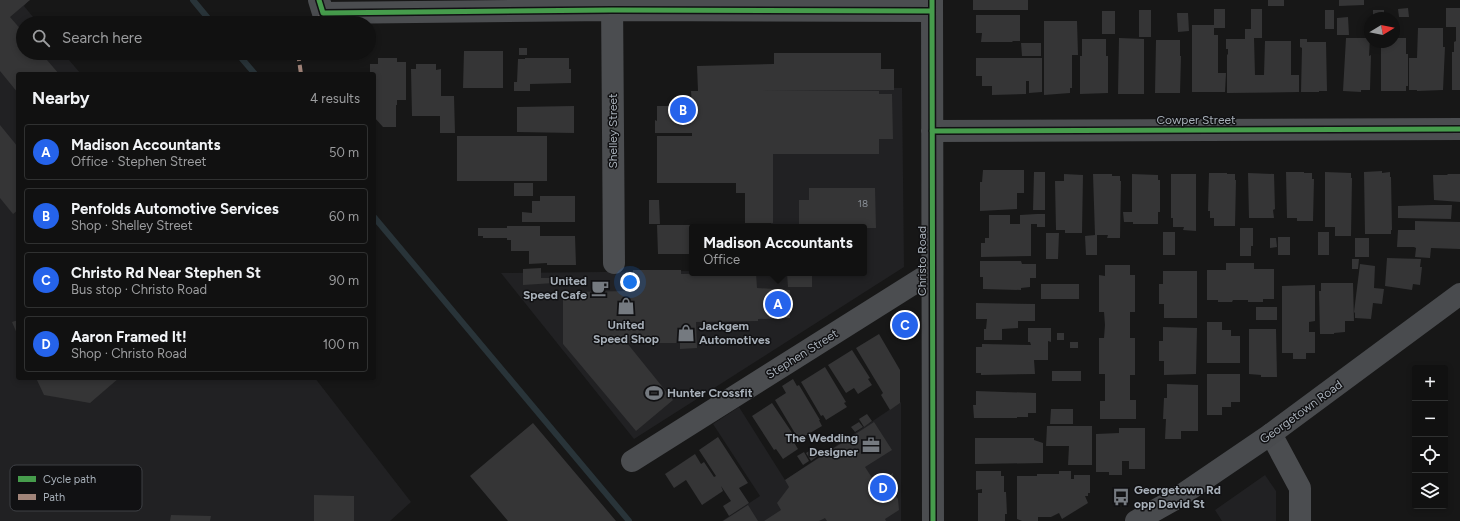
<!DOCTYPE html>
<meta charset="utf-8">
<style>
:root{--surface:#111;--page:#1a1a1a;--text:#f1f3f6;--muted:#9c9d9f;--line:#303131;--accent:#2563eb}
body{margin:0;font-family:Figtree,sans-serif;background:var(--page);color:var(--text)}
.controls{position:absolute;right:12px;bottom:12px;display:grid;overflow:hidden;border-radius:4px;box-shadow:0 2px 6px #0003}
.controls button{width:36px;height:36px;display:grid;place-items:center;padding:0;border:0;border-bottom:1px solid var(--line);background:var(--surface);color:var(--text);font:20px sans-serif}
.compass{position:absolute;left:1364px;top:12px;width:36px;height:36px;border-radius:50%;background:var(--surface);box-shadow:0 2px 6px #0003;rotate:80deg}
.you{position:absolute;left:630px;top:282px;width:14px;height:14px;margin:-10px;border:3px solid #fff;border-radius:50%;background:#1a73e8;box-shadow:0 0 0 6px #1a73e833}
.badge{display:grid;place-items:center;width:26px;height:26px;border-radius:50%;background:var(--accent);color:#fff;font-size:13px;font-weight:700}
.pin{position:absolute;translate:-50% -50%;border:2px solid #fff;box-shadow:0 1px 4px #0006}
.popup{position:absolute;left:689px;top:224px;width:178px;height:52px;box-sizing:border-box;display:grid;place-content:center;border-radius:4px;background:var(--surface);filter:drop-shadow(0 1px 3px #0005);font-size:13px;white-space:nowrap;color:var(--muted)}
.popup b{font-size:15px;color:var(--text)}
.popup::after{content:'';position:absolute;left:50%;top:100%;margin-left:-8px;border:8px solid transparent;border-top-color:var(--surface)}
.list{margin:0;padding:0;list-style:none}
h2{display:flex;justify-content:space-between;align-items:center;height:52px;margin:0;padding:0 16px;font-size:17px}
h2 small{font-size:13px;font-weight:400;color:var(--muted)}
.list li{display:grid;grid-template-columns:26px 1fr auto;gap:12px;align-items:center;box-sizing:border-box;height:56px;margin:0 8px 8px;padding:0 8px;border:1px solid var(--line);border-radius:4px}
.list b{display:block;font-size:15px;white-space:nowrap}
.list p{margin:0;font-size:13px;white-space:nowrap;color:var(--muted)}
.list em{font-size:13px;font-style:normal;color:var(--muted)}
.icon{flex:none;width:22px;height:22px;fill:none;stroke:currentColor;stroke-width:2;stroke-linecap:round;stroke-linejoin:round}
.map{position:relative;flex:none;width:1460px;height:521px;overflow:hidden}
.search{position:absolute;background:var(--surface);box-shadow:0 2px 6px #0003;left:16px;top:16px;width:360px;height:44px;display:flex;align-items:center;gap:10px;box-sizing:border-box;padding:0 14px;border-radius:22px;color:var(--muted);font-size:15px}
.panel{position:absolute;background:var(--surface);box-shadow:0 2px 6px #0003;left:16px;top:72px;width:360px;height:308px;border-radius:4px}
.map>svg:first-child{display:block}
</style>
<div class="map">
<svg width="1460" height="521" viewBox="0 0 1460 521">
<rect width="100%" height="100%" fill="#171717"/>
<path fill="#212123" d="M0 0H29L24 6 38 23H23V53H63L81 74H18V378H315L411 502 390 521H0Z
M770 88H902L904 267 634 439 501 273 692 271V273H864V227H771Z
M901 402V521H722L760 496 713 424 739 407 785 480Z
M1265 475 1276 491V521H1222L1215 510Z"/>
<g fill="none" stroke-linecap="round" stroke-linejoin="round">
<path stroke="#293439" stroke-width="6" d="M193 0 212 23
M237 53 255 74
M374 217 629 521"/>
</g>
<path fill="#353536" d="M0 0H30L10 17 23 32V53H41L59 74H18V93L0 71Z
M973 0H1028V10H973Z
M1268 0H1284V6H1268Z
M1339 0H1364V5L1339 6Z
M1408 8 1409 17H1399L1398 9Z
M1446 8H1460V90H1452V52H1454V42L1456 41V27H1446Z
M1214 9H1225V28H1214V35H1218V73H1226L1225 92H1192V25H1214Z
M1251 9H1262V38H1254L1255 75H1264L1265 41H1291V75H1299V92L1227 93V54L1228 55V49H1226V39H1245V29H1251Z
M1139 10H1151V37H1139Z
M1325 10H1334V29H1325Z
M1373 10H1384V18H1373Z
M1102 11H1115V34H1102Z
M1177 13H1188L1189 31 1178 32Z
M976 15H1020V41H1013L1012 42H981L982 33H976Z
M1348 17 1349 35H1337V18Z
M1044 21H1077L1078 55H1072V88H1070V93L1044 95Z
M1418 28H1443V47H1445L1443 90 1417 91V90H1409V58H1417Z
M1394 34H1398V38H1406V54H1408V86H1406V91H1381V42H1394Z
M1119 38 1144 39V94H1118Z
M1346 38H1370L1369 56 1371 55 1370 90H1361V92L1343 91Z
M1082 39H1106V56H1108V93L1080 94V56H1082Z
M1300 39H1307V42H1326L1327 91H1319V92H1301L1302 48 1300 47Z
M1156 40H1180V56H1181L1180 93H1155Z
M1021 43H1041V56H1022Z
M519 48H527V55H519Z
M464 51H503V88H463Z
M774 53H881V69H894V90L751 91H879V94H892L893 139H879V154H773V223H745V193H736V183H657V136H692V133H655V120L657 121V106H692L691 91H698L697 66 774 64Z
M378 58H397V62H406V100H397V105H396V127H383L374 117V74H370V64H378Z
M525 58H569V69H571V83L530 84V91H514V82H517L518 59H525Z
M976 58H1042V92L1029 93V81H1026V94L992 95V86H982V76H976Z
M416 64H436V70L441 69V96H454L455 133H440V116H412L411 69H416Z
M574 106V133L517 132V107Z
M0 125 18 147V210L13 214 0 198Z
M457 136H547V181H457Z
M983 170H1024V193H1017V209L980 211V182H982Z
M1382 171V173L1390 172V177H1391L1392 230H1391V234H1365L1364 172Z
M1034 172H1045V210H1033Z
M1286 172H1304V173H1312V179H1314L1313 221H1297V218H1287Z
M1325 172 1351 173V178H1352L1351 236H1335V227H1325Z
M1209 173H1227V174H1235V180H1236L1235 226H1214V218H1210V211H1208Z
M1248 173 1274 174 1275 209 1273 210 1274 218H1249Z
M1064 174 1083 175 1082 233H1065V230H1056L1055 181H1064Z
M1093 174H1112V176H1120V181H1121L1120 238H1107L1108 235H1097V255H1086L1085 236 1095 235Z
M1132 174 1158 175V180H1160V212H1158V224H1133V222H1124L1123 212H1132Z
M1171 174H1196V231L1183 230 1184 227H1173V218H1171Z
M1448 174H1460V202L1434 200 1433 175H1447Z
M514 183H533V196H514Z
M809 188H875L876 228H864V227H776V225L799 224V200H809Z
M540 196H575V222H522V212L532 213V201H540Z
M649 200H659L660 224H649Z
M1432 205H1452L1451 219 1398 218V206Z
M1037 214H1045V227H1037V224H1031V256L981 257V243H985V238H989V215H1010V224H1020V215Z
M1415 221 1460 222V249L1431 248 1430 258 1415 257 1416 248 1414 247H1397L1398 230H1415Z
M657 225H700V227H692V254H658Z
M507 226H540V236H575L576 265H547V263L529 264V251H511V240H507V238H483V236H478V228H507Z
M1240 228H1253V246H1251V256H1240Z
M1163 232H1175V255H1163Z
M1318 232H1329V255H1318Z
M1046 233H1059L1058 259H1046Z
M1278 237H1290V255H1278Z
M1270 238H1276L1277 247 1270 248Z
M1355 238H1369V257H1355Z
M1387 258 1421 259 1420 267H1422L1420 285 1413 284 1412 290 1385 286Z
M1352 259H1359L1358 269H1352Z
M980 261H1021L1022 264H1036V278H1030V287L1021 288V290L983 289V277H980Z
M1226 263H1254V269H1274V299H1263V302H1248V300H1233L1232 302H1218V300H1207V270H1226Z
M1360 264 1375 266 1374 288 1384 289 1382 304 1373 303 1371 319 1355 318V313L1354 312Z
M1105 265H1130V275H1135V312H1130V338H1135V375H1130V400H1136V419H1100V401H1105V374H1099V338H1104L1105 325 1104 312H1099V275L1105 276Z
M541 268V278H554V283L523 285V269Z
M633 270H681V274L756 273 757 288 790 290V318L758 319V321L696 322 697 348 680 349V343H627L673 400 636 431 563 344V292L633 291Z
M1163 271H1197V318H1164V304H1159V284H1163Z
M787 273H812V287H788Z
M1321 283H1353L1354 321H1345V332L1334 333V334H1320L1319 291H1321Z
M1041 284H1079V299H1041Z
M1315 285V321L1309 322V332H1315V353H1306V359H1293V353H1282V286Z
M976 303 1035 304V321H1018V328L1002 329V340H984V329H986L987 319H976Z
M1256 307H1277V320H1256Z
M18 320V336L12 322Z
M1207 322H1222V330H1231V336H1240V363H1207Z
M1163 327 1197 328 1196 374 1164 375V361H1159V341H1163Z
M1028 328H1051V342L1048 341V360H1034L1035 374 981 375V373H976V347H982V344L1031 345 1030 342H1028Z
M1249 329H1276L1277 377H1261V375L1249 374Z
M1057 333H1064V340H1057Z
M879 334 900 370V403L890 410 881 395 883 393 856 348Z
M1070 342H1078V348H1070Z
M852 350 870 378 868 379 872 385 858 394 854 388 846 393 828 365Z
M825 367 846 402 844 403 847 407 826 420 823 415 821 416 801 382Z
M1052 371H1081V381H1052Z
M1207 374H1240V402H1231V407H1222V415H1207Z
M36 378H119L90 403 44 395Z
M793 379 797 386 799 385 820 420H819L822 426 800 439 797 434 796 435 775 400 786 393 782 386Z
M1167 384 1198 385V431H1181V439H1165L1166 419H1163L1164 398H1167Z
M976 391 1036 393V413H1028V417H1017V418H974L973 405H976Z
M772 403 795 437 792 439 798 449 783 459 776 449 774 450 752 416Z
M1051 409H1073V424H1050Z
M867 414 872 421 864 427 859 419Z
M859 422 863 427 855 432 851 427Z
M874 422 892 450 865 467 876 484 893 473 892 490 898 499 899 510 885 519 886 521H827L825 518 819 521H764L781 510 777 503 789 487 785 480Z
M533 423 616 521H508L470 476Z
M1047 426H1092V465H1068L1069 446H1046Z
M1119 428H1145V469H1129V461H1122V475H1109V472H1096V434L1119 433Z
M718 437 748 483 739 488 749 503 729 516 723 506 731 501 721 486 723 491 702 505 686 480 674 488 665 474 695 454 701 464 704 462 714 477 716 476 699 450Z
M975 438H1034V440L1043 443V463L975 464Z
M814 448 819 455 811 461 806 453Z
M804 452 809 461 803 465 797 456Z
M976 471H1001V476H1004V492H1006L1007 514H1005V521H978V493H982V489L976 490Z
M1059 471H1071V479H1074V475H1090V493H1088V496H1085L1088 503 1062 519 1059 513 1051 517H1038V521H1022L1017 519V476H1037V474H1059Z
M314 495 354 496V521H314Z
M748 505 758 521H723Z
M171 515 211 516 210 521H170Z"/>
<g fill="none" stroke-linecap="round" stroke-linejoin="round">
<path stroke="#4b4d50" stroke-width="22" d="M319 0 323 13 612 10 932 11
M612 0 614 263
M932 0 933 521
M932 131 1460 129
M1271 434 1300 488V521
M632 461 932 272"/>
<path stroke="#494b4e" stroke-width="22" d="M1136 521 1177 498 1271 434 1460 294"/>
<path stroke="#a18479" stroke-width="4" stroke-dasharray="8 4" stroke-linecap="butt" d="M315 23 323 13
M298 53 301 74"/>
<g stroke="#111113" stroke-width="8">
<path id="cycleway" d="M319 0 323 13 612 10 932 11
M932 0 933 521
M932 131 1460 129"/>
</g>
<use href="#cycleway" stroke="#469c4c" stroke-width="5"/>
</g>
<defs>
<g id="cafe-bare" transform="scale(1.38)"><path d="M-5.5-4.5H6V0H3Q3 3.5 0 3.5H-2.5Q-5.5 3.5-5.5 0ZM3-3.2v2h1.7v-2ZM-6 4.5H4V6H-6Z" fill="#757a80" stroke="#111113" stroke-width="2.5" paint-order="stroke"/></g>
<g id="shop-bare" transform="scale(1.38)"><path d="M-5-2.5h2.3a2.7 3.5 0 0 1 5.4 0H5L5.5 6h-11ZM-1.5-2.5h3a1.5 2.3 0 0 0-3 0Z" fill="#757a80" stroke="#111113" stroke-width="2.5" paint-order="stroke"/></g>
<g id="stadium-bare" transform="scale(1.38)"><path d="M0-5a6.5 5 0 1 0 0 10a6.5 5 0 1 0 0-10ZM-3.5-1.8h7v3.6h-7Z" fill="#757a80" stroke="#111113" stroke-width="2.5" paint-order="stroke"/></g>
<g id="office-bare" transform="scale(1.38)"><path d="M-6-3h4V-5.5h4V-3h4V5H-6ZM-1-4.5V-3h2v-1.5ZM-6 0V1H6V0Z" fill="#757a80" stroke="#111113" stroke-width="2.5" paint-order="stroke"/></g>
<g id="bus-bare" transform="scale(1.38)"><path d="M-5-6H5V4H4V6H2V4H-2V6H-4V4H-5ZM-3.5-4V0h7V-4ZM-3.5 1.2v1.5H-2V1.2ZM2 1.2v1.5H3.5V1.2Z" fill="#757a80" stroke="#111113" stroke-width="2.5" paint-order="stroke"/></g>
</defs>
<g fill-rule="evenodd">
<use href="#cafe-bare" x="600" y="288"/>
<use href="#shop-bare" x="626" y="306"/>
<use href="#shop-bare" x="686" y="333"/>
<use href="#stadium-bare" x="654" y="393"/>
<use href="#office-bare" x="871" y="445"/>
<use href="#bus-bare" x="1121" y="497"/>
</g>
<g text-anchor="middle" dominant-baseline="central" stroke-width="3" stroke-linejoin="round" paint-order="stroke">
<g font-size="10" fill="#8a9098">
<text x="863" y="203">18</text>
</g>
<g font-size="12" fill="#a7afb8" stroke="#111113">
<text x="1196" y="120">Cowper Street</text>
<text transform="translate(613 131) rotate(-90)">Shelley Street</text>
<text transform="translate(922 261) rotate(-90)">Christo Road</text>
<text transform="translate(802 354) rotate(-32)">Stephen Street</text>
<text transform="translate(1301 412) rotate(-36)">Georgetown Road</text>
</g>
<g font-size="12" font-weight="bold" fill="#a7afb8" stroke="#111113" text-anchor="start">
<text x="587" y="281" text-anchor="end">United<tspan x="587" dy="14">Speed Cafe</tspan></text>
<text x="626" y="325" text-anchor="middle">United<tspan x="626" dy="14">Speed Shop</tspan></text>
<text x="699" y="326">Jackgem<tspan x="699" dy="14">Automotives</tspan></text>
<text x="667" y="393">Hunter Crossfit</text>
<text x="858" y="438" text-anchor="end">The Wedding<tspan x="858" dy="14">Designer</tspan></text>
<text x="1134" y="490">Georgetown Rd<tspan x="1134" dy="14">opp David St</tspan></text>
</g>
</g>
<rect x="10" y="465" width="132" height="46" rx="6" fill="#111113" stroke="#3e4045" stroke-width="1"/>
<rect x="18" y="476" width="18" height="6" fill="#469c4c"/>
<rect x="18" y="494" width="18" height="6" fill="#a18479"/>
<g font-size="11" fill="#a7afb8">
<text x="43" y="483">Cycle path</text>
<text x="43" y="501">Path</text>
</g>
</svg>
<div class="controls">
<button>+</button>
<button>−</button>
<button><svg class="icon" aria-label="locate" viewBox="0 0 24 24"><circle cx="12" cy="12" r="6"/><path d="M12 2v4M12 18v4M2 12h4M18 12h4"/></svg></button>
<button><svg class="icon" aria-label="layers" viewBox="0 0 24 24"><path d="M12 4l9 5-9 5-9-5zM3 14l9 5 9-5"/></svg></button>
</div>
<svg class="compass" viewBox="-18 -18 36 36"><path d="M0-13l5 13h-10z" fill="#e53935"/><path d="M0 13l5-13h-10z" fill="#9c9d9f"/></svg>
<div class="you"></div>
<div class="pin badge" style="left:778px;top:304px">A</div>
<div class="popup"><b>Madison Accountants</b>Office</div>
<div class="pin badge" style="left:683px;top:110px">B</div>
<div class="pin badge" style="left:905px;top:325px">C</div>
<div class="pin badge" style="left:883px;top:488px">D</div>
<div class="search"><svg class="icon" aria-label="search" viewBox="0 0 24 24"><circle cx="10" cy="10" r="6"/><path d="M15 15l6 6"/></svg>Search here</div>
<section class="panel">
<h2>Nearby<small>4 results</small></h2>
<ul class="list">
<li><span class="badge">A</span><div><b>Madison Accountants</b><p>Office · Stephen Street</p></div><em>50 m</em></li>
<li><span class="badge">B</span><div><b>Penfolds Automotive Services</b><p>Shop · Shelley Street</p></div><em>60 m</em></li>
<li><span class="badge">C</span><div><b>Christo Rd Near Stephen St</b><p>Bus stop · Christo Road</p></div><em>90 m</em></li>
<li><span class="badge">D</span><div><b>Aaron Framed It!</b><p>Shop · Christo Road</p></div><em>100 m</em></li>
</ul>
</section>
</div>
